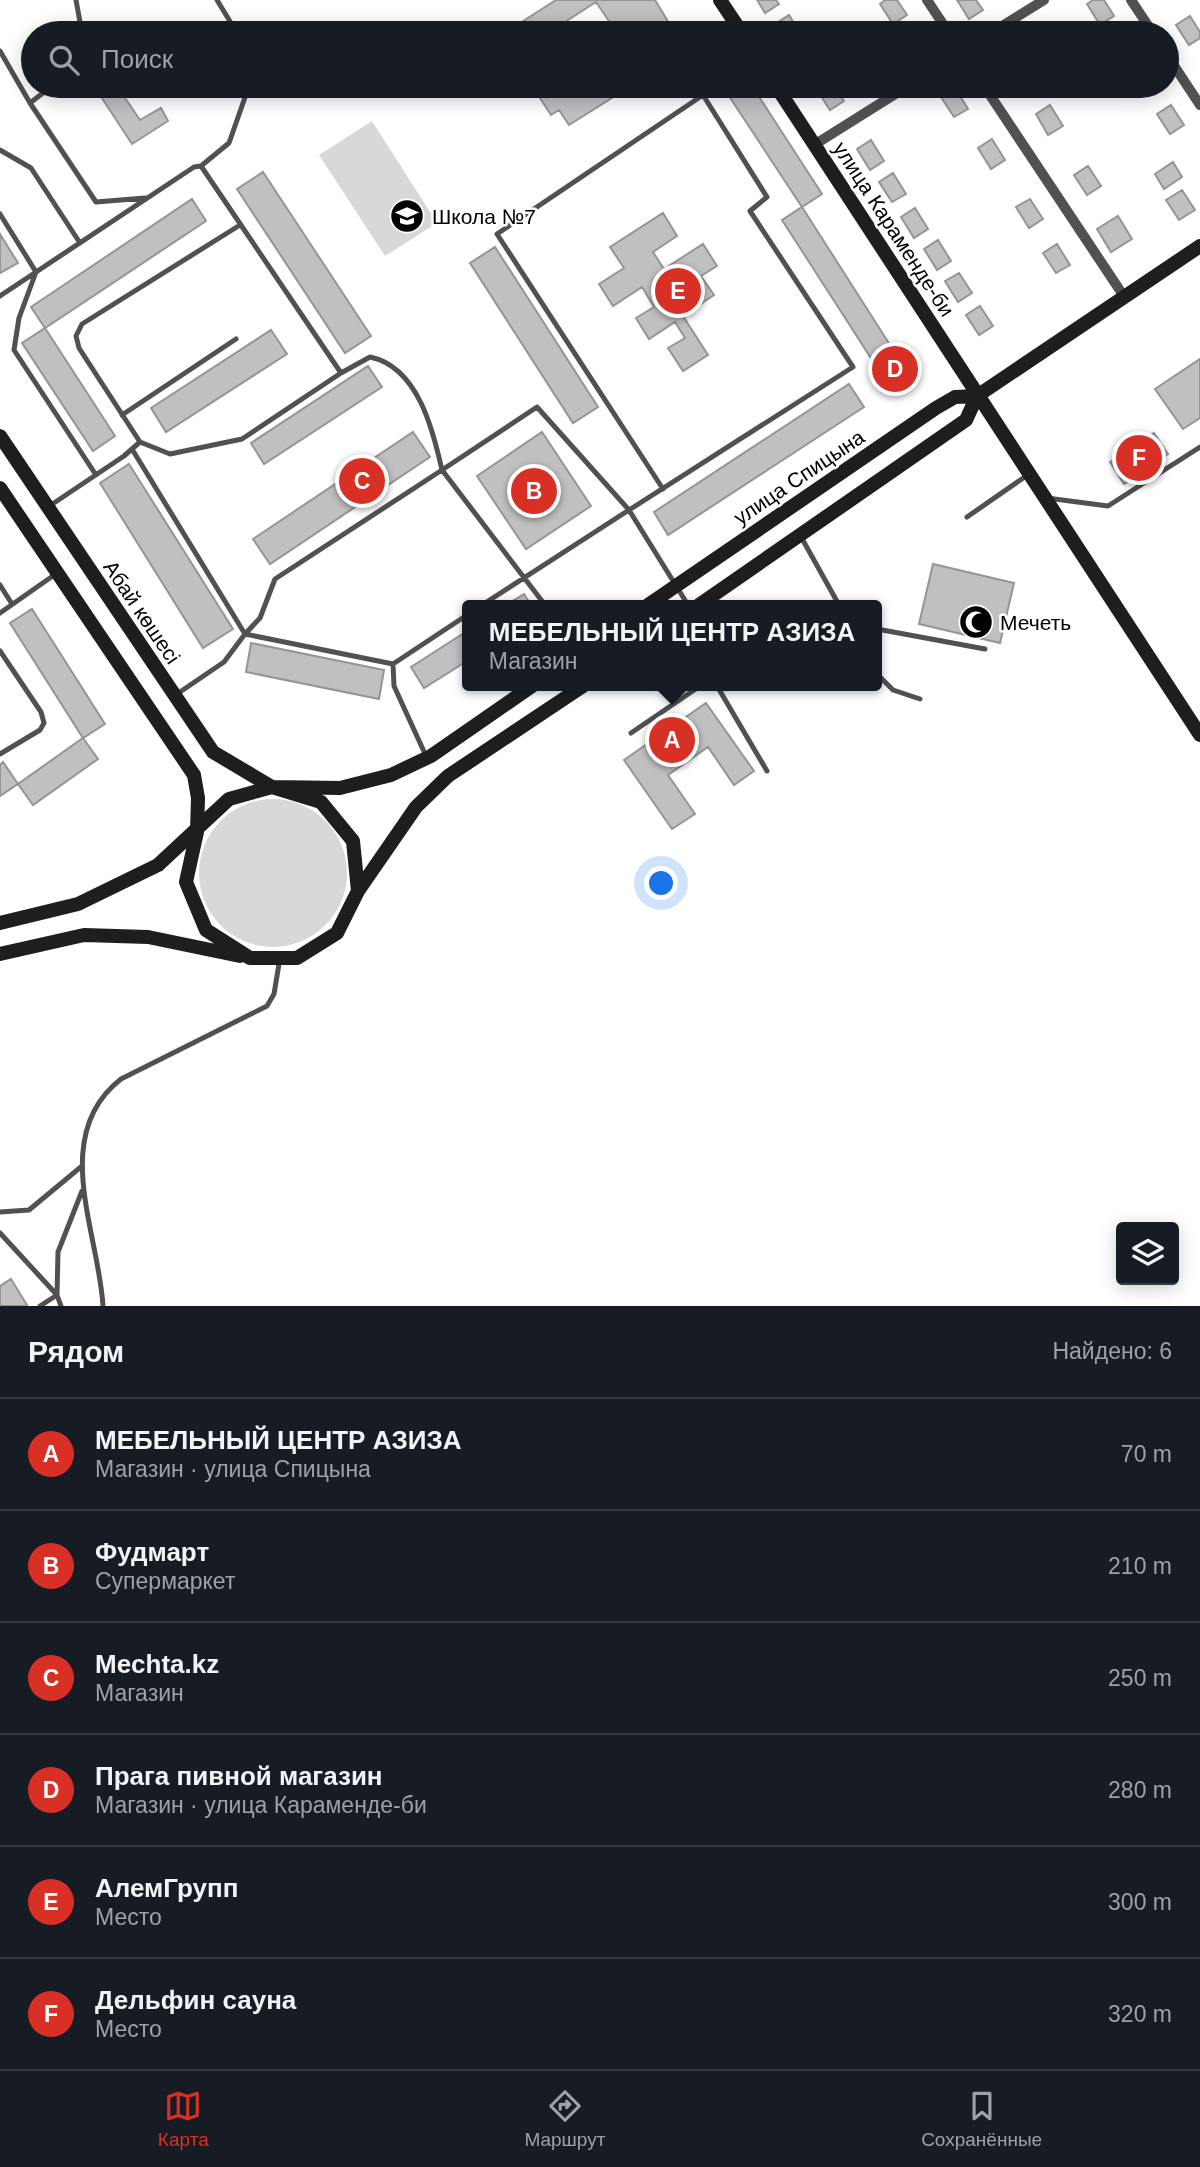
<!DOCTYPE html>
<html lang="ru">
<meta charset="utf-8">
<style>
:root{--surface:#171b24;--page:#20242c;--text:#f1f3f6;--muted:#9ea1a6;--line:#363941;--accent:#d93025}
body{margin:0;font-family:Helvetica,sans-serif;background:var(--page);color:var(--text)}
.controls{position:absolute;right:21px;bottom:21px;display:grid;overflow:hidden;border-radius:7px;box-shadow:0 4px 18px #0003}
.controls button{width:63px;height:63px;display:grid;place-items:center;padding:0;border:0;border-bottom:2px solid var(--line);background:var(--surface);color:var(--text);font:35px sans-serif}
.you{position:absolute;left:662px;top:884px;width:24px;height:24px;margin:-18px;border:5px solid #fff;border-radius:50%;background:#1a73e8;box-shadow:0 0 0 10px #1a73e833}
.badge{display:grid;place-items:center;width:46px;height:46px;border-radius:50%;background:var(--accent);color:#fff;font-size:23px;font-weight:700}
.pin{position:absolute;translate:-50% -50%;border:4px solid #fff;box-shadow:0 2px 7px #0006}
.popup{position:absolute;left:462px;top:600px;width:420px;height:91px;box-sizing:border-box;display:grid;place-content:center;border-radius:7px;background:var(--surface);filter:drop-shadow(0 2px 5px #0005);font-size:23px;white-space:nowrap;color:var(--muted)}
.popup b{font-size:26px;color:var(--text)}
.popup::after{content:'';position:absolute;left:50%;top:100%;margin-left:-14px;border:14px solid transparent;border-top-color:var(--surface)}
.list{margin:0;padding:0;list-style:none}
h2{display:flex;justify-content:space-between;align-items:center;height:91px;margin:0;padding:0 28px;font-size:30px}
h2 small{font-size:23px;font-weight:400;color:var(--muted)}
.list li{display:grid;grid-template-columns:46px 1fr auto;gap:21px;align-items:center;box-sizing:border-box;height:112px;padding:0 28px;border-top:2px solid var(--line)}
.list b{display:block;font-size:26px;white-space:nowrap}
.list p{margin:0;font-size:23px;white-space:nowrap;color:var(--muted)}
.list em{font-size:23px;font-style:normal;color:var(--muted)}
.icon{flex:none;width:38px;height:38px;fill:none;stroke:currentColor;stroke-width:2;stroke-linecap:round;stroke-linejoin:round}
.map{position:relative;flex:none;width:1200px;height:1306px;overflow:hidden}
.search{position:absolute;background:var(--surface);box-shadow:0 4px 18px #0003;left:21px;right:21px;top:21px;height:77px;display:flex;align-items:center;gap:18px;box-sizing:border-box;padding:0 24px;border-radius:38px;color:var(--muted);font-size:26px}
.sheet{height:763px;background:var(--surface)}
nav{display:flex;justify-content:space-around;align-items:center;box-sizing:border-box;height:98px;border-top:2px solid var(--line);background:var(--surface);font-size:19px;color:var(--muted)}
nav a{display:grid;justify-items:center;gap:4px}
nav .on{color:var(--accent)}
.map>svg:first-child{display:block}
</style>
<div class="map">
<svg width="1200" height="1306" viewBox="0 0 1200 1306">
<rect width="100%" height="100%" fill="#fff"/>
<path fill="#d8d8d8" d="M372 121 437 223 385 256 319 155Z
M199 873a74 74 0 1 1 148 0a74 74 0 1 1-148 0Z"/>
<path fill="#c0c0c0" stroke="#959595" stroke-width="2" d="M556 0H655L675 33H617L596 2 548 33H518L514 27Z
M757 0H776L779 4 765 13Z
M885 0H897L907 15 893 24 880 4Z
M957 0H976L983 10 969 19Z
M1093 0H1104L1114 16 1100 25 1087 4Z
M789 15 800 33H780L775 24Z
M1190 16 1200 32V38L1189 45 1176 25Z
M94 86H117L140 120 161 108 168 121 132 144Z
M532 86H573L577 91 586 86H631L569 125 559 110 551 115Z
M731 86H752L822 194 802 207 725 90Z
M823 86H834L844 101 830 110 817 90Z
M955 88 968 109 954 117 941 97Z
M1050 105 1063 126 1048 135 1036 114Z
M1171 105 1184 125 1170 134 1157 114Z
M992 139 1005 160 991 169 978 148Z
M871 140 884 161 870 170 857 149Z
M1173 162 1182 177 1164 189 1155 174Z
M1088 166 1101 186 1087 195 1074 175Z
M263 172 371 336 345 353 237 189Z
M893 173 906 194 892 202 879 182Z
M1182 190 1195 210 1179 220 1166 200Z
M192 199 206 221 45 328 31 307Z
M1030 199 1043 219 1029 228 1016 207Z
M802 207 906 370 887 383 782 220Z
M915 208 928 229 914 238 901 217Z
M663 213 677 236 653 252 664 269 703 244 717 266 701 276 714 295 683 316 708 355 683 371 668 348 685 338 675 322 649 339 636 318 654 307 642 287 613 306 599 284 624 268 610 247Z
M1118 216 1132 239 1111 252 1097 229Z
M0 234 18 263 0 273Z
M938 240 951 261 937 270 924 249Z
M1057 244 1070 265 1056 273 1043 253Z
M495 247 598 407 573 423 470 263Z
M959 273 972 293 958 302 945 281Z
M980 306 993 326 979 335 966 315Z
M45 328 115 436 93 451 22 343Z
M271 330 287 354 166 432 151 408Z
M1200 359V418L1183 429 1155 389Z
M368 366 382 387 264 464 251 443Z
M849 384 864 407 668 535 654 512Z
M413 432 430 457 270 564 253 539Z
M542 432 591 506 526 549 477 476Z
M1154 433 1168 454 1124 484 1110 462Z
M129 464 233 629 203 648 100 483Z
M933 564 1014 583 1000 643 919 624Z
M524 594 531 605H506Z
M32 609 105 724 83 738 10 623Z
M467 631V661L424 688 411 667Z
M251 643 384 670 379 699 246 672Z
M706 703 754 771 734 785 708 747 668 775 695 814 672 829 624 760Z
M83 738 98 759 33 805 18 784Z
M3 762 18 784 0 796V765Z
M11 1279 27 1305 25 1306H0V1286Z"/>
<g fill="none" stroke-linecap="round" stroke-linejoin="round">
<path stroke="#515151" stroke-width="5" d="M76 0 82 33
M217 0 237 33
M0 51 30 103
M52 86 30 103 96 202 145 198
M0 150 31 168 80 243
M201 166 229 143 249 86
M0 214 36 272 19 318 14 350 96 475
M0 296 194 167 201 166 341 373 242 439 170 454 140 442 79 348 76 336 82 324 240 225
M341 373 370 357C418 367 433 430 442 470L537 407 629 510 853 367 750 211 767 197 703 95 708 86
M122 415 236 339
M132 449 245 634 224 662 177 694
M663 489 497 234 703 95
M1047 498 1108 506 1200 447
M48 507 124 456 140 442
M967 517 1029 474
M800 535 839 605
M0 585 12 604
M482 605 629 510 688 605
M0 613 57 573
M877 629 985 649
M245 634 260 618 275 579 442 470 545 605
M245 634 393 664 467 615
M0 651 41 712 44 723 40 730 0 754
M393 664 394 686 426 756
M877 674 893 690 920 699
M717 686 767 771
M631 733 700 686
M0 1212 29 1210 82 1166
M0 1233 57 1295
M57 1295 58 1252 82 1191
M40 1306 57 1295 61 1306
M103 1306C99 1233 49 1135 121 1079L267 1006 274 994 280 958"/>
<path stroke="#515151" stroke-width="10" d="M927 0 949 33
M1131 0 1153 33
M991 33 1044 0
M1167 55 1200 105
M984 86 1125 298
M814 145 908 86"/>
<path stroke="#1e1e1e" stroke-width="14" d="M720 0 742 33
M776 86 1200 735
M0 436 213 752 272 787 321 802 353 841 358 891 337 933 297 958H250L206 930 186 882 197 832 198 798 194 775 0 488
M648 605 936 408 955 397 977 396 1200 246
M699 605 966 420 977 396
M358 891 416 807 448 776 583 686
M0 923 78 904 158 865 229 799 272 787 340 788 391 775 431 756 532 686
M0 954 84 935 148 937 240 956"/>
</g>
<defs>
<g id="school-disc" transform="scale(1.75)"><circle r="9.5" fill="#000" stroke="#fff"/><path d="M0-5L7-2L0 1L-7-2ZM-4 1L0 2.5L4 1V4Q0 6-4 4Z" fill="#fff"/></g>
<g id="mosque-disc" transform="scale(1.75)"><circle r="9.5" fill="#000" stroke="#fff"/><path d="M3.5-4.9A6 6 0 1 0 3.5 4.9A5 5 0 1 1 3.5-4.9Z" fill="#fff"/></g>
</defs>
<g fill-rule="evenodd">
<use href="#school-disc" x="407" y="216"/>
<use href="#mosque-disc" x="976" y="622"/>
</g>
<g text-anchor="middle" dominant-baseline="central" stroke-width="5" stroke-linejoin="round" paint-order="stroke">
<g font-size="21" fill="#000" stroke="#fff" text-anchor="start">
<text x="432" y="216">Школа №7</text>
<text x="1000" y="622">Мечеть</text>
</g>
<g font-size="21" fill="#000" stroke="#fff">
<text transform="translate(894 229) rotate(57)">улица Караменде-би</text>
<text transform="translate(799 477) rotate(-34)">улица Спицына</text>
<text transform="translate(142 612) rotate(56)">Абай көшесі</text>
</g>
</g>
</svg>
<div class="controls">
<button><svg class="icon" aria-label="layers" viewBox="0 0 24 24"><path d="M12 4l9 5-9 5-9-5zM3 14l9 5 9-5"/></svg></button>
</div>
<div class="you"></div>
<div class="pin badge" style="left:672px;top:740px">A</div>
<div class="popup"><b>МЕБЕЛЬНЫЙ ЦЕНТР АЗИЗА</b>Магазин</div>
<div class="pin badge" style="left:534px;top:491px">B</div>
<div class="pin badge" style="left:362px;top:481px">C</div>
<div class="pin badge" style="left:895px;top:369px">D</div>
<div class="pin badge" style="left:678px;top:291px">E</div>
<div class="pin badge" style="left:1139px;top:458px">F</div>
<div class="search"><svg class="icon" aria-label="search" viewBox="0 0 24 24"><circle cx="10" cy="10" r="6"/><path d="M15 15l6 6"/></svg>Поиск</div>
</div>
<section class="sheet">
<h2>Рядом<small>Найдено: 6</small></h2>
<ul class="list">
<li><span class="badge">A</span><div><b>МЕБЕЛЬНЫЙ ЦЕНТР АЗИЗА</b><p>Магазин · улица Спицына</p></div><em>70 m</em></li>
<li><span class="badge">B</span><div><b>Фудмарт</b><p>Супермаркет</p></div><em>210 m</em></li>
<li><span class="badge">C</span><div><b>Mechta.kz</b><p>Магазин</p></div><em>250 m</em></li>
<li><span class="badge">D</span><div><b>Прага пивной магазин</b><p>Магазин · улица Караменде-би</p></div><em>280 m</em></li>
<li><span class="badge">E</span><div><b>АлемГрупп</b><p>Место</p></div><em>300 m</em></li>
<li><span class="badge">F</span><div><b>Дельфин сауна</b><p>Место</p></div><em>320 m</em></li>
</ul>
</section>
<nav>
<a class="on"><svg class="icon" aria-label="map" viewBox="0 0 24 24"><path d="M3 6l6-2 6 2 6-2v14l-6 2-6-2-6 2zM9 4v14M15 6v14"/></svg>Карта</a>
<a><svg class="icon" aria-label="directions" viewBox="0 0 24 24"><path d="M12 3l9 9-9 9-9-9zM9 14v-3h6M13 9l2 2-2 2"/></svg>Маршрут</a>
<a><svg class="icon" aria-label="saved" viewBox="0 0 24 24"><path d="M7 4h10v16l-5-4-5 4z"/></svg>Сохранённые</a>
</nav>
